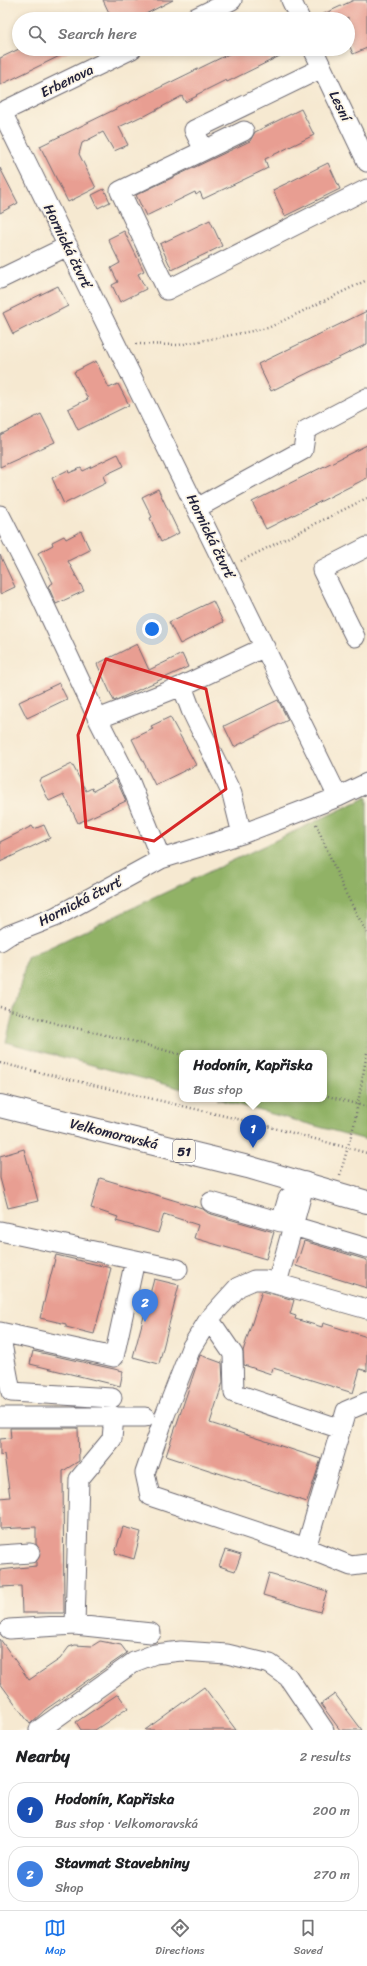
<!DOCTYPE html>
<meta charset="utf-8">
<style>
:root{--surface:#fff;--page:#f2f2f2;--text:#202124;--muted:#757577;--line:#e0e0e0;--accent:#1a73e8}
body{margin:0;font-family:Sriracha,sans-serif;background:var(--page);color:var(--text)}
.you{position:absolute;left:152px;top:629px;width:14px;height:14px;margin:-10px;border:3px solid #fff;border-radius:50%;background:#1a73e8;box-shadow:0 0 0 6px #1a73e833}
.badge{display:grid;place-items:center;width:26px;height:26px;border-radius:50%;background:var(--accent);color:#fff;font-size:13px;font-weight:700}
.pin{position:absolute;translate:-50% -33px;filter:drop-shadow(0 1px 2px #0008)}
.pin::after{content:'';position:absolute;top:21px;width:14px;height:12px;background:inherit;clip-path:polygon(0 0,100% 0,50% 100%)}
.popup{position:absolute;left:179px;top:1050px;width:148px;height:52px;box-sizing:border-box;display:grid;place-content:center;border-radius:8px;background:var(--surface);filter:drop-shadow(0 1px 3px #0005);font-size:13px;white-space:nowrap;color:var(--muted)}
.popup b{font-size:15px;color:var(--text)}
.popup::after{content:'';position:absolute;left:50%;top:100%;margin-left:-8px;border:8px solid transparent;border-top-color:var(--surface)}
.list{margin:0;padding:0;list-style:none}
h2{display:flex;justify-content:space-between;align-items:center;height:52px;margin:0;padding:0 16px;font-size:17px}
h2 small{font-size:13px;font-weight:400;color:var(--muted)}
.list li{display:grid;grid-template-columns:26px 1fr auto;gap:12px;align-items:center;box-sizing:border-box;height:56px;margin:0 8px 8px;padding:0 8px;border:1px solid var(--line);border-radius:16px}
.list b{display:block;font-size:15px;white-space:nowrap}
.list p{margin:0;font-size:13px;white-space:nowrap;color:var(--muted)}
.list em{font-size:13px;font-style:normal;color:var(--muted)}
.icon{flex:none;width:22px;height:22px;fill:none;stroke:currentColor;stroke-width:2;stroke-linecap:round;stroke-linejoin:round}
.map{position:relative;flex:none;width:367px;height:1730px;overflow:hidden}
.search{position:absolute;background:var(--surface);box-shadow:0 2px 6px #0003;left:12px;right:12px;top:12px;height:44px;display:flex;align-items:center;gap:10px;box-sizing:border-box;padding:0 14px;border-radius:22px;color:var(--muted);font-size:15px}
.sheet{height:180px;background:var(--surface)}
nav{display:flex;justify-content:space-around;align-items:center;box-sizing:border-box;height:56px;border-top:1px solid var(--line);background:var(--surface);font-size:11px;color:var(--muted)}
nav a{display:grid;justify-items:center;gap:2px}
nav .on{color:var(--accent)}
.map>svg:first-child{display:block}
</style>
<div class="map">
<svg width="367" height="1730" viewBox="0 0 367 1730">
<rect width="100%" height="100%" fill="#fcf5e5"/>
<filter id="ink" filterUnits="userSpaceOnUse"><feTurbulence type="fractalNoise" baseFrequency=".025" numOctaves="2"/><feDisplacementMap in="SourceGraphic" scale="8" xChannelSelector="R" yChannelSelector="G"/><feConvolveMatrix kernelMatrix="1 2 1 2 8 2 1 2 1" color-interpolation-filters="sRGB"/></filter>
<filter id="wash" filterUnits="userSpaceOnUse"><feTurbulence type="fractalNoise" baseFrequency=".012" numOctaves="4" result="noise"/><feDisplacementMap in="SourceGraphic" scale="16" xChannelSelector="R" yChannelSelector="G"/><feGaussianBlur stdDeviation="0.9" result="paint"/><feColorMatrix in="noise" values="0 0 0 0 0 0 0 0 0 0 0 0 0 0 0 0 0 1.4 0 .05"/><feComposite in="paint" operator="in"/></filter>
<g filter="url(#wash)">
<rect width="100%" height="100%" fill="#f6e9d1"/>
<path fill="#91b266" stroke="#5a6a50" d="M367 797V1140L217 1099H324V1053H182V1089L6 1042 27 958Z"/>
<g id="blocks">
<path fill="#e89e92" d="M103 0H173L136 19H112Z
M354 0H367V48L353 54 348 42V17L345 19H313Z
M19 49H74L0 85V58Z
M239 49H294L227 82 226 80 196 95 197 96 185 102 182 96 143 117 142 116 119 127 128 145 114 151 103 132 82 143 79 154 96 188 68 202 40 146Z
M301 109 314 135 265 159 268 168 203 199 200 192 196 195 195 192 146 216 136 195 250 141 255 132Z
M328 163 340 189 285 216 273 190Z
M0 168 18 203 0 213Z
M104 189 110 202 98 208 92 195Z
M210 220 222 246 172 270 160 244Z
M124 231 144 271 138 274 146 289 120 302 112 285 118 282 111 268 120 263 108 239Z
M58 286 68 306 13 334 3 313Z
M367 311V344L271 391 258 364Z
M96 361 109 388 118 384 129 405 78 430 68 409 88 399 74 372Z
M41 414 55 442 0 467V435Z
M367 445V478L266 529 252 502Z
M118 454 124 466 103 476 106 483 64 504 52 478 68 470 69 473 81 468 83 471Z
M158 489 179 533 161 542 150 518 152 517 142 497Z
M81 531 90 550 68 561 84 591 56 604 48 586 53 583 38 553 53 545 52 542 64 536 66 539Z
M0 555 15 587 0 594Z
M213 601 223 622 180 644 169 622Z
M137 644 149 670 182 654 188 667 114 701 97 664Z
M59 683 67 699 27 718 19 702Z
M278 700 288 720 234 747 224 726Z
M170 717 196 765 155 785 132 739 153 729 151 726Z
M72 764 86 791 92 788 93 791 116 779 126 801 78 823 64 794 49 801 39 780Z
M44 825 50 838 0 862V842L32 826 34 829Z
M24 1149 38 1201 8 1208 0 1178V1156Z
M100 1178 203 1209 208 1213 274 1232 266 1259 194 1238 198 1225 164 1214 158 1233 116 1221 118 1217 91 1208Z
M304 1241 367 1260V1288L296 1266Z
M56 1255 111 1268 94 1334 66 1327V1324L40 1318Z
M154 1279 179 1285 159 1364 133 1357Z
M262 1291 294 1300 290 1314 296 1316 295 1319 322 1327 323 1323 367 1337V1371L360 1369 353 1393 273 1368 271 1374 244 1365 243 1351Z
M33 1351 123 1371 120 1386 30 1364Z
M200 1355 222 1363 223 1382 210 1423 321 1459 307 1502 166 1456Z
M10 1428H78L79 1461 63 1471 64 1613H22L21 1586 0 1587V1570L36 1566V1562L41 1553 36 1544V1527L0 1529V1498L10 1497 4 1454 0 1455V1439L11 1438Z
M123 1527 141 1532 134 1559 115 1553Z
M225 1550 241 1555 235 1571 219 1566Z
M269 1574 327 1591 320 1612 263 1595Z
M0 1639 29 1680 60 1659 69 1647 75 1645 92 1646 100 1641 121 1645 127 1653 45 1710 30 1724 0 1683Z
M204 1687 236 1730H145Z
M118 1694 128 1708 95 1730H81L76 1722Z
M335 1694 362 1730H340L321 1704Z"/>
</g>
</g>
<g filter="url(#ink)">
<use href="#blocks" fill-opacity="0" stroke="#6c6870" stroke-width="1"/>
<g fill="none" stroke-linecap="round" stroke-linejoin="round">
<g stroke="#6c6870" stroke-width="21">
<path id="minor" d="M291 0 300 19
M193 19 232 0
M313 49 367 162
M2 112 132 49
M0 113 2 112 338 797 242 834 161 859 55 917 9 935 0 941
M244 131 120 191 167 290 367 189
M204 150 194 130 322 68
M0 279 68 246
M197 508 303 450 306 430 367 398
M0 515 31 576 98 719 130 782 161 859
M355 637 322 570 367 547
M182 686 191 710 232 794 242 834
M98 719 182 686 265 647
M338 797 367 783
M305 1182 293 1226 367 1248
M211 1202 281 1222 288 1198
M0 1231 178 1269
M277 1283 293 1226
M367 1309 265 1280H254L238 1287 209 1319 191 1348 165 1415 145 1473 150 1496 306 1548 351 1566 367 1564
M209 1319 233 1354 234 1393 341 1429
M0 1332 114 1357 135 1260
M0 1333 11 1392 112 1398
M0 1417H145
M306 1548 346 1411 367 1402
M0 1555 30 1553
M75 1625 79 1479 112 1439 114 1416
M9 1629 75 1625 151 1633
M39 1730 134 1662 155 1654 181 1651 227 1654 270 1664 288 1677 324 1730"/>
</g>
<g stroke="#6c6870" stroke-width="24">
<path id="major" d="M0 1106 248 1167 367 1202"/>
</g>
<path stroke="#6c6870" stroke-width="2.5" stroke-dasharray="1 3" stroke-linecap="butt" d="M136 344 179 345 268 328 367 280
M241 561 367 498
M316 824 345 892 367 933
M0 1007 58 1024 132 1041 182 1055
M0 1063 259 1124 367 1153
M324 1095 367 1107
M340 1175 354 1125 367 1053"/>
<use href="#minor" stroke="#fff" stroke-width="19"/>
<use href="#major" stroke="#fff" stroke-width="22"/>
</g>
</g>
<path fill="none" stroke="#d62828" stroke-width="3" stroke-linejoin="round" d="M106 659 206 689 226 789 154 841 86 827 78 735Z"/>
<g text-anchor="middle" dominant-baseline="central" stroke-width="3.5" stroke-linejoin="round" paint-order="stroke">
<rect fill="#fcf5e5" stroke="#63616e" stroke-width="1" x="173" y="1140" width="22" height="22" rx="3"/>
<g font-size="13" font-weight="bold" fill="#22223b">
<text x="184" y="1151">51</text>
</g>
<g font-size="14" fill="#22223b" stroke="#fcf5e5">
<text transform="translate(67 81) rotate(-26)">Erbenova</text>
<text transform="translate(340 106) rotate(64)">Lesní</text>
<text transform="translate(68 247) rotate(64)">Hornická čtvrť</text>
<text transform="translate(211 537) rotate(64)">Hornická čtvrť</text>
<text transform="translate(81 901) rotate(-27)">Hornická čtvrť</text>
<text transform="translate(114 1134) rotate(14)">Velkomoravská</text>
</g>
</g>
</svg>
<div class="you"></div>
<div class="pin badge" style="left:253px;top:1148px;background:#1a4fb4">1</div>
<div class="popup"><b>Hodonín, Kapřiska</b>Bus stop</div>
<div class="pin badge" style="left:145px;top:1322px;background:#3f7fe0">2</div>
<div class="search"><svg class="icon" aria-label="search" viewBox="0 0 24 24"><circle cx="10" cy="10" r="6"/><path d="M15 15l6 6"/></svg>Search here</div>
</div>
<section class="sheet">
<h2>Nearby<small>2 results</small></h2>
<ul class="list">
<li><span class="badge" style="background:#1a4fb4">1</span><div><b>Hodonín, Kapřiska</b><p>Bus stop · Velkomoravská</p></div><em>200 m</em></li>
<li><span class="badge" style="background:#3f7fe0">2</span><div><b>Stavmat Stavebniny</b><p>Shop</p></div><em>270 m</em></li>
</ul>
</section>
<nav>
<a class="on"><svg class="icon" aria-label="map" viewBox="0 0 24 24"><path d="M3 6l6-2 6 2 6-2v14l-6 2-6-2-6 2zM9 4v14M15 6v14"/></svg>Map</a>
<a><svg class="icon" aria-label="directions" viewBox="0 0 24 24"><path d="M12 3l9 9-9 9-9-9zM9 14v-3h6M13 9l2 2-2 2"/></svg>Directions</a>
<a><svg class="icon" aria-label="saved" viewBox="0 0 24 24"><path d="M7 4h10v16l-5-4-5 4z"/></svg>Saved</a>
</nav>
